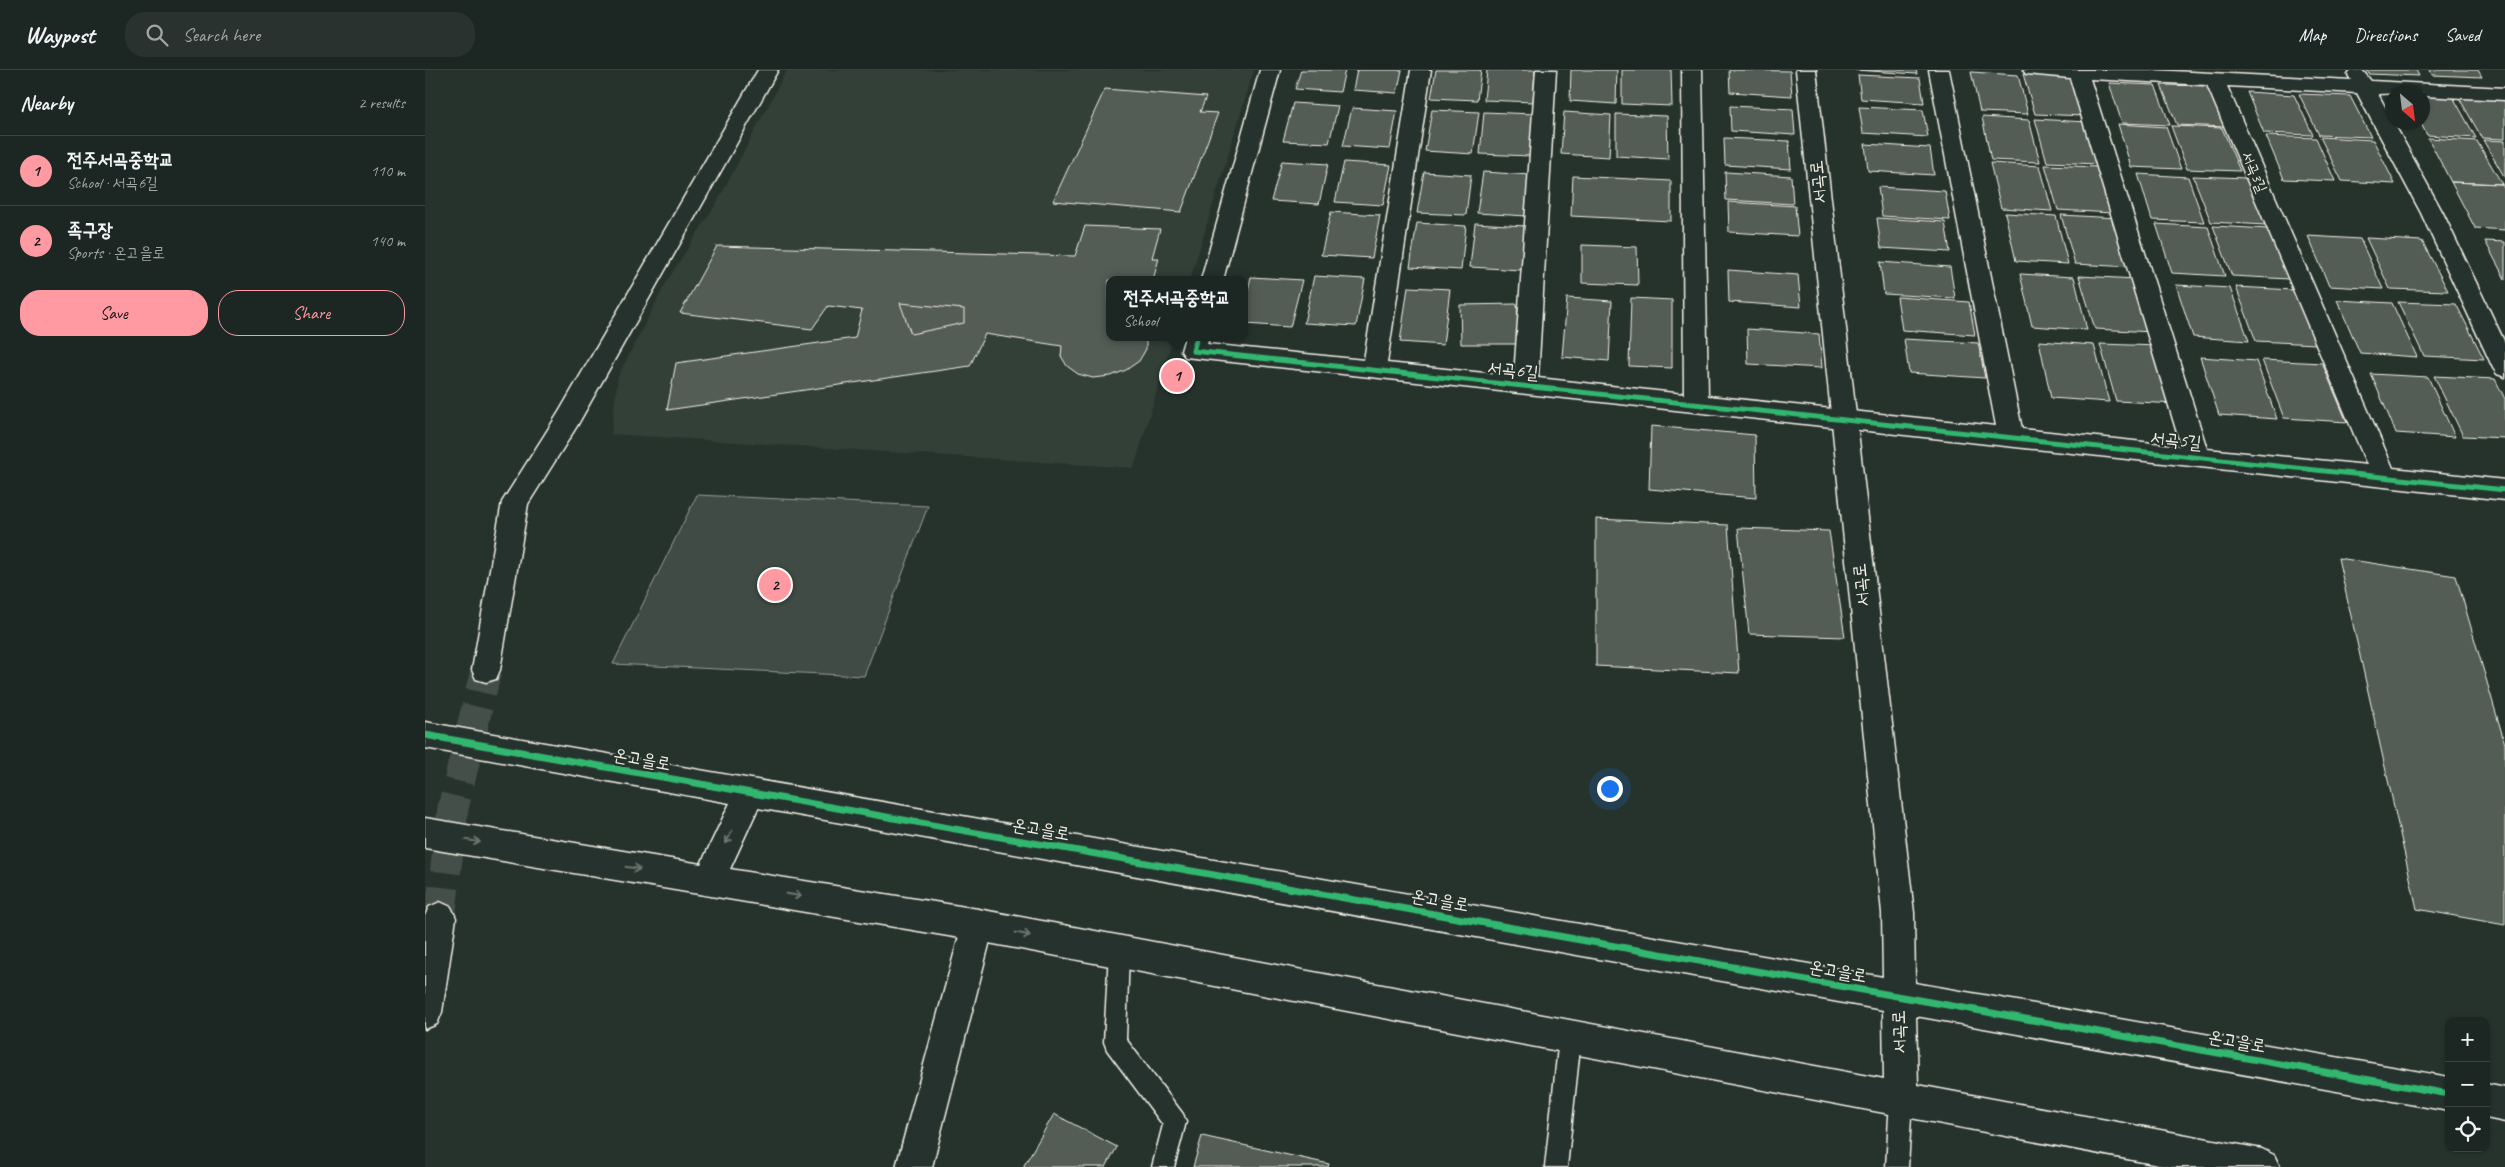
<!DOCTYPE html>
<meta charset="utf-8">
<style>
:root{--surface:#1c2622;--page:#29322f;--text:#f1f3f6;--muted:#a0a5a5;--line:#3a4340;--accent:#ff9aa2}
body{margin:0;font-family:Caveat,"Poor Story",sans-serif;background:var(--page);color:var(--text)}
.controls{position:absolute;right:15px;bottom:15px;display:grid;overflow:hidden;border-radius:10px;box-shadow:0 1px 4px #0004}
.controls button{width:45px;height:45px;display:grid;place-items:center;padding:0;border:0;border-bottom:1px solid var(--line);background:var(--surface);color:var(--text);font:25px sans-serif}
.compass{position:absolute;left:1960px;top:15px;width:45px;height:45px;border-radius:50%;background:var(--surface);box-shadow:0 1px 4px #0004;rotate:152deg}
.you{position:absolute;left:1184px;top:718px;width:18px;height:18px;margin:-12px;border:4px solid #fff;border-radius:50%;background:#1a73e8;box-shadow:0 0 0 8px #1a73e833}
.badge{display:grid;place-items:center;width:32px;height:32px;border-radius:50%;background:var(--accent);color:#111;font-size:16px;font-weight:700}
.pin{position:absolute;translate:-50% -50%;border:2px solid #fff;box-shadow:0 1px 5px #0006}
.popup{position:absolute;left:681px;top:206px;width:142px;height:65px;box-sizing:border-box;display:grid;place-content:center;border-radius:10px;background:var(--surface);filter:drop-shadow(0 1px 4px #0005);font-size:16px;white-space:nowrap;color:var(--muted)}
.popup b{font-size:19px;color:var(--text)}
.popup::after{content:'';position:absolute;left:50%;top:100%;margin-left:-10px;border:10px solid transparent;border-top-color:var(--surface)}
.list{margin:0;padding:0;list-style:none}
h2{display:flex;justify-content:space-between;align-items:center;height:65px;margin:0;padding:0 20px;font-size:21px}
h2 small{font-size:16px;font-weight:400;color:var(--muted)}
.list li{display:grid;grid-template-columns:32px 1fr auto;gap:15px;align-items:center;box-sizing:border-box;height:70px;padding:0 20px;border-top:1px solid var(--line)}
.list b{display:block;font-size:19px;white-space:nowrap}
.list p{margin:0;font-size:16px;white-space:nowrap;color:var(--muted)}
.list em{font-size:16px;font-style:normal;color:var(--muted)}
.actions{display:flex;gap:10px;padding:15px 20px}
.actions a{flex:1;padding:11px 0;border:1px solid var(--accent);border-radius:20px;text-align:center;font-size:18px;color:var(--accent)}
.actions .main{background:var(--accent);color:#111}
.icon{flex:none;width:28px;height:28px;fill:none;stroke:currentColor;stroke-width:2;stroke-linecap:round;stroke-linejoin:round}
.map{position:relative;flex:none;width:2080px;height:1097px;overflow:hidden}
header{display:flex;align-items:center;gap:30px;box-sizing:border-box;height:70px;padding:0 25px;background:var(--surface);border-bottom:1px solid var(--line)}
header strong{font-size:24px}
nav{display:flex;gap:28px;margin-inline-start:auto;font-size:18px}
.search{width:350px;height:45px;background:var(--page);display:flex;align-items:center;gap:12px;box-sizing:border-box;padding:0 18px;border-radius:20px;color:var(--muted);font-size:19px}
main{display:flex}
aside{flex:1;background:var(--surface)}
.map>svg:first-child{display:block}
</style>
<header>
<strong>Waypost</strong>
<div class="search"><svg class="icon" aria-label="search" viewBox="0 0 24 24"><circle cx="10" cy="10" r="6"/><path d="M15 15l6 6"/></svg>Search here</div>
<nav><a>Map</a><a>Directions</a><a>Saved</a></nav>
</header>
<main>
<aside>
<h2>Nearby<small>2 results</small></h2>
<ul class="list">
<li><span class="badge">1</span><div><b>전주서곡중학교</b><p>School · 서곡6길</p></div><em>110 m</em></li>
<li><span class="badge">2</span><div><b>족구장</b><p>Sports · 온고을로</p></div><em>140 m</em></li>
</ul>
<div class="actions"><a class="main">Save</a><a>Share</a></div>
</aside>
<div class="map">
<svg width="2080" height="1097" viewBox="0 0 2080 1097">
<rect width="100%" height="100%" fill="#26332d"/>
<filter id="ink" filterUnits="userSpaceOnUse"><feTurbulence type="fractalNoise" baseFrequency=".02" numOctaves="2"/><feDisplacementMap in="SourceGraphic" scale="10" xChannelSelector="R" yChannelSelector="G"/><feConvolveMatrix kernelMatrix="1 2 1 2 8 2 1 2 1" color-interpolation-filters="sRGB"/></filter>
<g filter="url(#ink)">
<path fill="#333f39" d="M362 0H829L765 210H684V267H748L709 398 186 364 193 306 242 211 291 134Z"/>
<path fill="#414b45" stroke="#9a9e96" d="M272 425 503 436 439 606 188 594Z"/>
<path fill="#525c55" stroke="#f4f1e8" d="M876 0H920L915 22 870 19Z
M932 0H977L972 23 928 20Z
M1011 0H1056L1052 30 1006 28Z
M1062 0H1110L1108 32 1059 30Z
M1146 0H1192L1191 34 1145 31Z
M1197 0H1246L1247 36 1197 34Z
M1304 0 1365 1 1367 26 1305 22Z
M1491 0 1492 4 1430 0Z
M1942 0H1991L1994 6 1944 4Z
M2005 0H2053L2057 7 2007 5Z
M1546 2 1593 5 1603 44 1555 42Z
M1598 4 1647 6 1660 46 1610 44Z
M1433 5 1495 8 1499 33 1436 29Z
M1684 13 1730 15 1745 55 1697 53Z
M1736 15 1785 16 1803 57 1752 55Z
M680 19 781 27 775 42 793 43 756 142 628 131Z
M1822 22 1869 25 1888 65 1839 63Z
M1874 24 1925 26 1946 67 1894 65Z
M1998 26 2028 27 2051 68 2002 65 1995 52H1998Z
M2033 26 2080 28V69L2057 68Z
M868 33 913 36 904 73 858 71Z
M1305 36 1368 39 1370 65 1306 61Z
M1434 37 1498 40 1503 67 1438 63Z
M927 38 972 41 965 79 918 76Z
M1007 40 1054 42 1048 84 1000 81Z
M1059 42 1109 44 1106 86 1055 84Z
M1139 42 1186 45 1184 87 1136 84Z
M1191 44 1242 46 1243 89 1191 86Z
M1557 47 1604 50 1615 92 1566 90Z
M1610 49 1661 52 1675 94 1622 92Z
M1693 54 1741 57 1756 99 1706 97Z
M1746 56 1797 58 1815 101 1762 99Z
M1841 66 1891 68 1910 111 1859 109Z
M1895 67 1948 70 1970 114 1917 111Z
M1299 68 1364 71 1366 99 1300 95Z
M2003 68 2052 71 2077 114 2026 112Z
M2058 70 2080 71V108Z
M1440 74 1505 78 1509 105 1443 101Z
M857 91 903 94 894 134 846 131Z
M919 92 966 95 958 135 910 132Z
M1565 93 1615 96 1627 141 1576 138Z
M1620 95 1673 97 1688 143 1633 140Z
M999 102 1046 105 1041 145 992 143Z
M1058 102 1105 105 1102 146 1052 143Z
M1300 102 1366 106 1368 134 1301 130Z
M1713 104 1763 107 1779 152 1727 150Z
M1148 106 1246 111V151L1146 146Z
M1768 106 1821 108 1841 155 1786 152Z
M2026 112 2077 114 2080 120V160L2050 158Z
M1453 117 1520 121 1525 150 1457 146Z
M1303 132 1370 136 1373 166 1304 162Z
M906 142 955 145 947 188 896 185Z
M1580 143 1631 146 1643 194 1591 191Z
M1636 145 1691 148 1706 197 1650 194Z
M1452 148 1520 152 1525 182 1456 178Z
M992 153 1041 156 1036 200 985 197Z
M1050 153 1100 156 1096 200 1045 197Z
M1731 154 1783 157 1800 206 1747 203Z
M660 156 735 159 727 188H734L728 210H684V267H721V279L714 291 701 300 686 306 668 308 653 304 642 296 636 286 637 276 560 264 545 296 242 340 251 293 430 268 437 240 403 236 387 259 255 243 292 176 650 186Z
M1788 156 1843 159 1864 209 1807 206Z
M1883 166 1935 169 1958 219 1904 216Z
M1941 168 1997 171 2023 221 1965 219Z
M2060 171 2080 172V209Z
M1157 175 1212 177 1213 215 1157 213Z
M1455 192 1525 197 1530 228 1459 224Z
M1303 200 1373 205 1376 237 1304 232Z
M1595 204 1649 207 1662 260 1607 256Z
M889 206 940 209 931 256 879 253Z
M1654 206 1711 209 1728 262 1670 259Z
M826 207 877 210 865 257 820 254V232Z
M1751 215 1805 218 1824 271 1768 267Z
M983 217 1025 219 1018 275 975 272Z
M1811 217 1868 220 1891 274 1831 271Z
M1472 227 1544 232 1550 265 1477 260Z
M1142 228 1187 231 1184 291 1137 287Z
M1206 228 1247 230V298L1204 296Z
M1912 230 1967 233 1992 287 1935 283Z
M1973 232 2031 234 2059 289 1999 286Z
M475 233 539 239V253L486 264Z
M1092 234 1094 274H1036L1035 235Z
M1322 259 1394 264 1397 298 1323 294Z
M1479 269 1553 273 1560 308 1484 303Z
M1614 271 1669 275 1684 332 1626 328Z
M1675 274 1734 276 1753 334 1691 331Z
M1775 287 1831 291 1852 349 1794 345Z
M1837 290 1897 293 1922 352 1859 348Z
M1946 304 2003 307 2030 367 1971 363Z
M2009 306 2070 309 2080 329V368L2038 366Z
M1226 356 1330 365 1331 428 1224 419Z
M1171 449 1303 455 1314 603 1171 596Z
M1313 458 1404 461 1420 567 1324 564Z
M1913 488 2031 506 2080 674V855L1992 839Z
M629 1044 692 1077 681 1097H598Z
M777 1066 904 1094 903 1097H768Z"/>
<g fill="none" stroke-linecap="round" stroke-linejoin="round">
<path stroke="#455049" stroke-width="31" stroke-dasharray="31 15" stroke-linecap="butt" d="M15 848 28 738 61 600"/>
<g stroke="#f4f1e8" stroke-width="3">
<path id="service" d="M694 872 701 875 704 882 701 969 758 1044 761 1052 749 1097H727L738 1055 682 980 679 972 684 882 687 875Z
M1145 957 1153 960 1156 968 1142 1097H1120L1134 968 1137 960Z
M1476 1019 1484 1022 1487 1030 1483 1097H1461L1465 1030 1468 1022Z"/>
</g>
<g stroke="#f4f1e8" stroke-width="3">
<path id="minor" d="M333 0H353L152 356 103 434 75 600 71 609 61 612 51 609 47 600 77 432 134 342Z
M835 0H855L798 210H776Z
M986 0H1006L962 293 1089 306 1111 0H1131L1113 308 1259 324 1257 0H1277L1283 326 1571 356 1504 0H1524L1597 359 1756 376 1645 8 1601 4 1598 0H1727L1926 10 1923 5 1926 1 1937 0 1946 11 2080 18V30L1998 26V22L1953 24 2018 143 2080 273V307L2072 304 2068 298 1996 143 1932 23 1802 16 1968 398 2080 410V430L760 287 756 281 760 267H784L782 274 939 290ZM1665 9 1782 15 1942 395 1782 379Z
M15 832 26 837 31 848 17 942 12 954 0 959V846L4 837Z
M553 839 564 844 569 855 507 1097H471L537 855 542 844Z"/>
</g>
<g stroke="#f4f1e8" stroke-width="3">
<path id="tertiary" d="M1371 0H1391L1489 843 1490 913 2024 1007V1041L1491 946 1493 1015 1837 1079 1849 1085 1855 1097H1744L553 871 0 778V748L276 794 305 733 0 678V652L1458 907 1457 843ZM333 738 1458 940 1459 1009 553 839 305 799Z
M2061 1014 2080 1018V1052L2061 1048Z"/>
</g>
<use href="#service" fill="#26332d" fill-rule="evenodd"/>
<use href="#minor" fill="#26332d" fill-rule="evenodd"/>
<use href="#tertiary" fill="#26332d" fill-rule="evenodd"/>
<g stroke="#26332d" stroke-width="8">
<path id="cycleway-far1" d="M772 267 768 281 2080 420"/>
</g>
<g stroke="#26332d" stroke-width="10">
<path id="cycleway" d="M0 665 2024 1024"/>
</g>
<use href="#cycleway-far1" stroke="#33b770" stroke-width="5"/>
<use href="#cycleway" stroke="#33b770" stroke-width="7"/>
</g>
<defs><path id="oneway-shaft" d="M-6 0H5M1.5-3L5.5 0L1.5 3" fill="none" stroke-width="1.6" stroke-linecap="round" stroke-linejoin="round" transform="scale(1.25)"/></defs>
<g stroke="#6e766e">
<use href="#oneway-shaft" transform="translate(304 767) rotate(115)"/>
<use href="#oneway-shaft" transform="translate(48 771) rotate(9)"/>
<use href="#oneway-shaft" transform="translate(208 798) rotate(9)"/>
<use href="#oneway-shaft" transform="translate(369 825) rotate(9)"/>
<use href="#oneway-shaft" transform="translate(598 864) rotate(11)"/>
</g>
</g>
<g text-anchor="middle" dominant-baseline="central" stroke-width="4.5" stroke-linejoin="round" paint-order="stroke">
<g font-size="15" fill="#f4f1e8" stroke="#26332d">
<text transform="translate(1829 102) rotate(67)">서곡3길</text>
</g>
<g font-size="18" fill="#f4f1e8" stroke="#26332d">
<text transform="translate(1393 112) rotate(-96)">서곡로</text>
<text transform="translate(1088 300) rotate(6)">서곡6길</text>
<text transform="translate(1751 370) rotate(6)">서곡5길</text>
<text transform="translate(1436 515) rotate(-96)">서곡로</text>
<text transform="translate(217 689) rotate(10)">온고을로</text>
<text transform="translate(616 759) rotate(10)">온고을로</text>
<text transform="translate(1015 830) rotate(10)">온고을로</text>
<text transform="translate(1413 901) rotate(10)">온고을로</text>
<text transform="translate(1474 962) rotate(-92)">서곡로</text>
<text transform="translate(1812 971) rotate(10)">온고을로</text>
</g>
</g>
</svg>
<div class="controls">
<button>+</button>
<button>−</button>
<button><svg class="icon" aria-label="locate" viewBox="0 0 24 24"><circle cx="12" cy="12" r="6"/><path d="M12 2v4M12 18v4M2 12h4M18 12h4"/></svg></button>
</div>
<svg class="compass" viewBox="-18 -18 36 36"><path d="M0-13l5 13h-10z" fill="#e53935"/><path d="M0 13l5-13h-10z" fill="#a0a5a5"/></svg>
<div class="you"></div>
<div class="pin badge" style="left:752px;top:306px">1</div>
<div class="popup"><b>전주서곡중학교</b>School</div>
<div class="pin badge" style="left:350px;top:515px">2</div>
</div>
</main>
